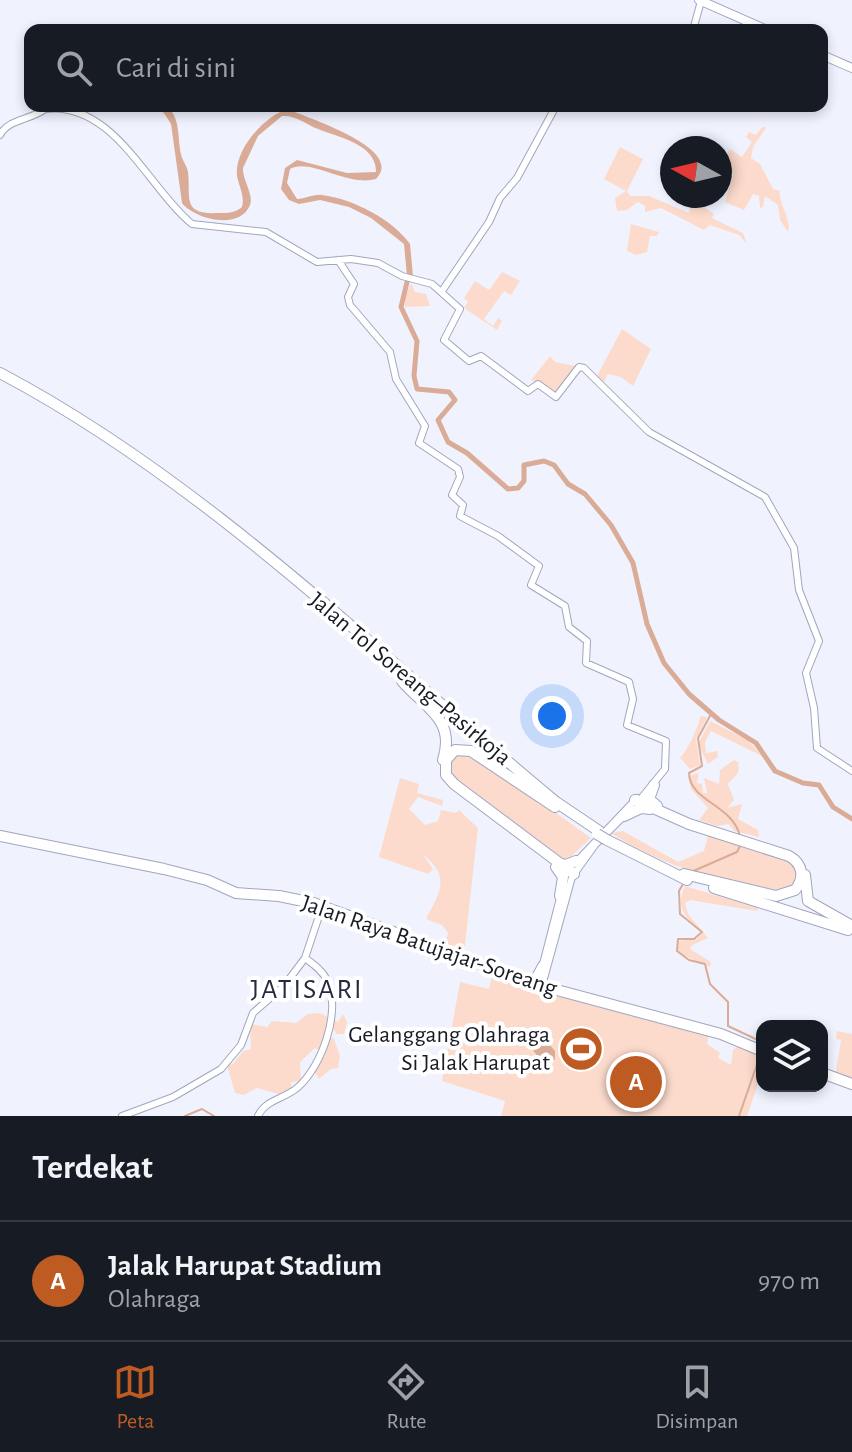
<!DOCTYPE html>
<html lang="id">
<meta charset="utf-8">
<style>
:root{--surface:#171b24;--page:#242831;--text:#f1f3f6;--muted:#9ea1a6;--line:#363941;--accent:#be5b22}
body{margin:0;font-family:"Alegreya Sans",sans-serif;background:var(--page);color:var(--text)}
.controls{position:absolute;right:24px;bottom:24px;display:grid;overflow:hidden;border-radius:16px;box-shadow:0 4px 12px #0003}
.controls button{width:72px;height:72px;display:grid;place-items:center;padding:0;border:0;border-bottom:2px solid var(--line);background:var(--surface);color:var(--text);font:40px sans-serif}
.compass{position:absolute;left:660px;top:136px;width:72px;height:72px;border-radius:50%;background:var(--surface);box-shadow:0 4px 12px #0003;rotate:278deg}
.you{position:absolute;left:552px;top:716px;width:28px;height:28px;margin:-20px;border:6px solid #fff;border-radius:50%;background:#1a73e8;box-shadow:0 0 0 12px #1a73e833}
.badge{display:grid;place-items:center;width:52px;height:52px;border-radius:50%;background:var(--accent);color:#fff;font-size:26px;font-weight:700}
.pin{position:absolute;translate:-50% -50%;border:4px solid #fff;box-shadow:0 2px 8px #0006}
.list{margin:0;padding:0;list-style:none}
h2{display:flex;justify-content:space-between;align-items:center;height:104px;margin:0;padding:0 32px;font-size:34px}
h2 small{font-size:26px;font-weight:400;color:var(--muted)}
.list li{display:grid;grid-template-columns:52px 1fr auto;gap:24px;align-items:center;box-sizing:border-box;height:120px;padding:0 32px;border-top:2px solid var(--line)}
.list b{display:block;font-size:30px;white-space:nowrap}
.list p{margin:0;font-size:26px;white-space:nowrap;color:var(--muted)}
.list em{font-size:26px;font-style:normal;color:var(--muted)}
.icon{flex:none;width:44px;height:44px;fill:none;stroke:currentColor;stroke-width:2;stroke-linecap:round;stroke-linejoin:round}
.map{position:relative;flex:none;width:852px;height:1116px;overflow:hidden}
.search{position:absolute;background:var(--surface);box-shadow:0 4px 12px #0003;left:24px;right:24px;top:24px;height:88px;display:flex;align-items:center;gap:20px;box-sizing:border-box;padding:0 28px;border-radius:16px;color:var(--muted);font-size:30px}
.sheet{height:224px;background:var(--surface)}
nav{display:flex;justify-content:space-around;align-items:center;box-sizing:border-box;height:112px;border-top:2px solid var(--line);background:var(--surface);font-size:22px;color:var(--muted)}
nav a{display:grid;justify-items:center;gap:4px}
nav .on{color:var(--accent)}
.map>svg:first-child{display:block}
</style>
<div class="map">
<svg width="852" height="1116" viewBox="0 0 852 1116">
<rect width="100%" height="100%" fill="#f0f3fe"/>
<path fill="#fcdbcc" d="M763 126 766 128 753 147 751 158 760 164 773 189 780 191C778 204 792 218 788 232L780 220 778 205 765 196 763 207 760 208 759 196 753 194 744 210 725 202 733 174 723 172 720 165 730 149 742 157 752 142 746 137 749 132 756 135Z
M620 147 643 159 627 191 630 196H649L689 213 691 202H696L714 214 712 218 743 233 747 244 739 235 710 225 704 230 661 208 645 212V206L638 202 627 210 617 211 615 198 626 191 604 179Z
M631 224 659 232 657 236H650L647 252 636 255 627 251Z
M502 272 520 281 511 295 504 291 484 319 493 326 498 318 502 321 497 330 464 308 468 302 464 298 475 281 489 290Z
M411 283 415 292 426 294 430 306 405 307 404 299Z
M622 329 651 349 633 386 621 377 608 374 604 382 597 376Z
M550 356 555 362 576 366 555 394 531 380Z
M701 716 707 717 696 739 700 765 690 769 680 758C690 747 696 730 701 716Z
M710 721 748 740 762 756 711 731 705 742 706 753 717 751 718 757 708 764 698 744Z
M462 751 486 763 591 838 565 862 453 782 448 763Z
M734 760 738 762C741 775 735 775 728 784L734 800 727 808 742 804 738 819 758 830 759 837 734 831 729 824 717 826 699 820 708 808 691 789 688 776 699 773 697 783 702 784 703 793H707L704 778 719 784 720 770Z
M400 778 419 784 417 793 443 800 442 806 418 797 409 809 425 825 438 821 441 810 456 813 459 810 478 828 464 954 444 946 448 933 442 925 426 919C439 893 452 877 423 855L433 869 428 874 379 857Z
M623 831 678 862 704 851 708 835 788 858 798 873 794 886C755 902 645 857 611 833Z
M685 886 758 908 757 911 690 900 685 903 688 914 708 938 692 945 690 949 711 962 710 967 681 954 677 948 679 941 697 939 703 933C687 917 674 910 685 886Z
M492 976 598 1007 607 1009 610 1006 709 1034 707 1044 720 1053 718 1058 731 1065 733 1050 739 1045 762 1055 758 1084 747 1116H501L505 1101 442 1081 460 982 489 989Z
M320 1013 338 1022 343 1014 347 1022 344 1034H337L332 1028 325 1034 334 1039 340 1056 338 1068 331 1069 319 1079 314 1071 322 1051 315 1048 300 1062 301 1081 291 1082 292 1089 282 1095 257 1088 244 1095 235 1093 227 1065 233 1064 243 1051 251 1049 250 1024 267 1027 272 1021 296 1023 308 1014Z
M837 1031 852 1034V1082L835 1076 841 1040 836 1039Z"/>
<path fill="#daac97" d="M153 106H167C181 119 177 136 181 154 182 160 187 166 188 172 191 197 181 215 218 213 228 213 235 213 242 207 245 196 239 187 237 176 234 150 264 116 288 109 306 118 406 148 376 179 348 187 309 157 290 169L287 183 297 199C306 199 313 194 322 195 353 199 392 219 410 244L413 276H407L404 244 371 218 349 207 320 200 299 204 289 200 281 189 285 168 297 160 347 173 376 172C377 144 337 137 318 129 305 124 296 115 282 116L258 136 243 168C242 179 254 195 250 205 240 231 194 219 182 203L171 124 164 113Z
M539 1032 555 1051V1060L538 1057 533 1050 535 1033Z"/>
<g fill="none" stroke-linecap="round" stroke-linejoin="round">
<path stroke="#daac97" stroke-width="2" d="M711 714 698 738 702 766 689 773C690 802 732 804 740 836
M691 872 737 852 740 846
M683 884 679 891 680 914 702 932 694 939H678L677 951 689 960 705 964 710 984 728 1002V1026L762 1042
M185 1116 202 1109 214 1116
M739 1116 761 1053"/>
<path stroke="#daac97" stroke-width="5" d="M409 274 401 307 417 341 414 376 417 389 449 392 455 400 438 420 448 442 467 453 508 489 518 488 524 481V465L544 461 554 465 568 484 585 494 611 525 633 563 647 624 664 663 689 694 719 720 756 743 775 771 803 783 819 785 833 807 852 819"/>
<g stroke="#9fa6bf" stroke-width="8">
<path id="minor" d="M693 30 701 1
M0 135C8 119 31 120 45 109 113 100 148 188 192 224L266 232 317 262 351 259 378 263 402 276 432 284 460 309 444 340 469 361 481 356 528 391 538 384 556 397 579 367 584 368 649 432 765 497 794 548 799 590 819 641 806 673 814 708 817 748 852 771
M338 260 354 284 348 297 350 305 390 352 396 379 425 426 419 443 458 469 460 477 452 495 463 505 460 516 498 536 539 566 531 585 565 606 569 627 587 641 586 663 629 682 633 699 627 725 666 741 665 769 639 801
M442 291 489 222 500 198 517 178 556 106
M576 862 637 798
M542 968 561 894
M542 986 572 877 595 845 625 815
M122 1116 173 1097 221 1069 241 1045 253 1013 284 986 305 958 322 907
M258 1116C265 1100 284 1099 297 1088 322 1067 342 1010 327 980 322 970 313 964 305 958"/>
</g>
<g stroke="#9fa6bf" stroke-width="10">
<path id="major" d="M699 0 767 30
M822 55 852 68"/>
</g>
<g stroke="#9fa6bf" stroke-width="12">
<path id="highway" d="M0 373C205 481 378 655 556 802L599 831
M402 681C425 708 456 719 443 760
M654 785 649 799 657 806
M635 800 689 824 789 856C803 864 805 878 795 890L776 896 684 874
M555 807 471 751 455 750 446 760V775L454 784 574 874
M624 816 641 808 650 809
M0 836 164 869 207 880 236 893 279 896 313 903 542 986 721 1034 762 1051
M607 840 687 880
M558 863 566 865 576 861
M556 867 563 877 560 896
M805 875 808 901 852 926
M714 888 848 930
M527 979H536L543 966
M822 1073 852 1084"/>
</g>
<use href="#minor" stroke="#fff" stroke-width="6"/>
<use href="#major" stroke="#fff" stroke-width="8"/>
<use href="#highway" stroke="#fff" stroke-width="10"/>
<g stroke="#9fa6bf" stroke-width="12" stroke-linecap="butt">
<path id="highway-bridge" d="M597 834 607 840"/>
</g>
<use href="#highway-bridge" stroke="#fff" stroke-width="10"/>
</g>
<defs>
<g id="stadium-disc" transform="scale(2.3)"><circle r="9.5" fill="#be5b22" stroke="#fff"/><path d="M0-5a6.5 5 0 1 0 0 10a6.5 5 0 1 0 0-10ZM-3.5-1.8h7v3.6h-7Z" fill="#fff"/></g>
</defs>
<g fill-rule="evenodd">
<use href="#stadium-disc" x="581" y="1049"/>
</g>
<g text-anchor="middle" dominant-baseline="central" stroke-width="8" stroke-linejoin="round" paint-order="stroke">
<g font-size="24" fill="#181b24" stroke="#fff">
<text transform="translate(410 679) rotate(40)">Jalan Tol Soreang–Pasirkoja</text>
<text transform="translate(429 946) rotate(19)">Jalan Raya Batujajar-Soreang</text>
</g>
<g font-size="24" fill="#181b24" stroke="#fff" text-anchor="end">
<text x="550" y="1035">Gelanggang Olahraga<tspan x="550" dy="28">Si Jalak Harupat</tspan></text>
</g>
<g font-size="28" letter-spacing="2" fill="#252a3e" stroke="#fff">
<text x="307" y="990">JATISARI</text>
</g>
</g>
</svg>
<div class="controls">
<button><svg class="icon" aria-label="layers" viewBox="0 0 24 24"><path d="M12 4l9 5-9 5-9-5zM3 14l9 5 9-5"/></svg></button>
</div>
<svg class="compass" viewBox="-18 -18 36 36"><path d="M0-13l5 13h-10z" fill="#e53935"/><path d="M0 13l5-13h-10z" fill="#9ea1a6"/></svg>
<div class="you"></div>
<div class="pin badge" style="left:636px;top:1082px">A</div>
<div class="search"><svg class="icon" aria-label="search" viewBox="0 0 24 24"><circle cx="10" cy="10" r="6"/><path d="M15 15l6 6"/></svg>Cari di sini</div>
</div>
<section class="sheet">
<h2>Terdekat<small></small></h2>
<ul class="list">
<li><span class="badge">A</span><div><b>Jalak Harupat Stadium</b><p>Olahraga</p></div><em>970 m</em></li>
</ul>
</section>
<nav>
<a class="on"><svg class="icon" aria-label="map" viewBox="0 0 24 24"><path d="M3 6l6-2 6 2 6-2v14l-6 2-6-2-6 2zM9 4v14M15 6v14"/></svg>Peta</a>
<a><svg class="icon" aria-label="directions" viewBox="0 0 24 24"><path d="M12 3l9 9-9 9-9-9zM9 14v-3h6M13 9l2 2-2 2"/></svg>Rute</a>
<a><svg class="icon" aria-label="saved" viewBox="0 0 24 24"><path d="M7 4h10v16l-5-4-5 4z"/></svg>Disimpan</a>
</nav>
